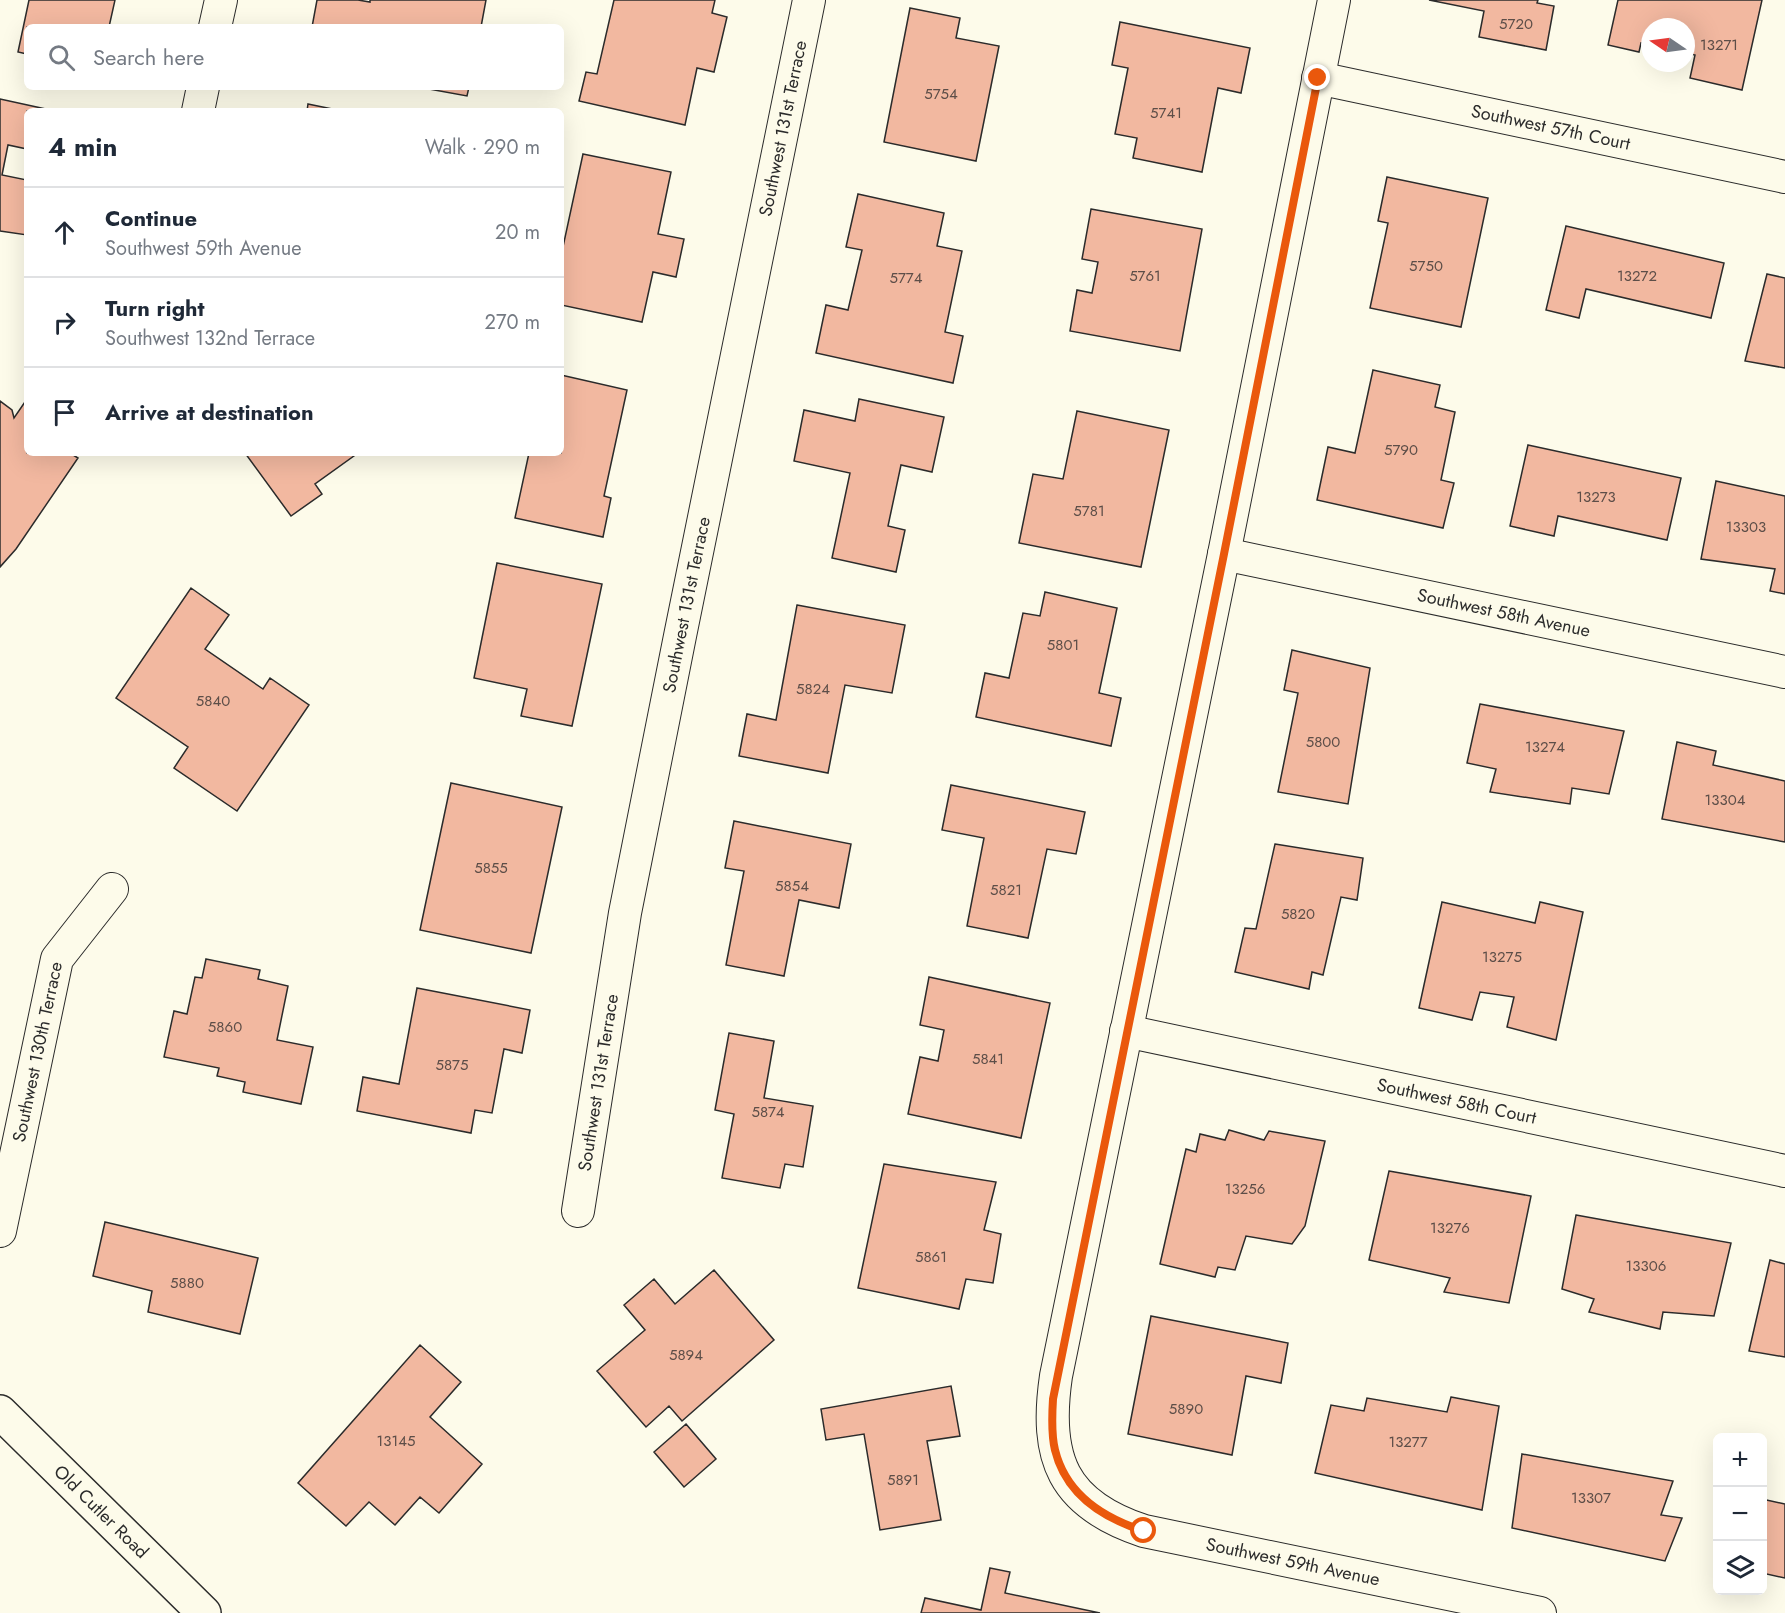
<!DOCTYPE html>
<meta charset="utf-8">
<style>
:root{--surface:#fff;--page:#f6f6f7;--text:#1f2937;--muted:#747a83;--line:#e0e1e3}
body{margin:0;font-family:Jost,sans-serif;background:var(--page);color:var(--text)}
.controls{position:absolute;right:18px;bottom:18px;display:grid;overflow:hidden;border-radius:9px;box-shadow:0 6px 24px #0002}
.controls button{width:54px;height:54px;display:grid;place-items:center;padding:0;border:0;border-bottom:2px solid var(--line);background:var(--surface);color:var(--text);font:30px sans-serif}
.compass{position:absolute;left:1641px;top:18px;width:54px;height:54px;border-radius:50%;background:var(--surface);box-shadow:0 6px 24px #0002;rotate:283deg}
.stop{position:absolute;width:18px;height:18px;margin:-14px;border:4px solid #ea580c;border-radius:50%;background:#fff}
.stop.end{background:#ea580c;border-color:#fff;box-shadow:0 2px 6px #0008}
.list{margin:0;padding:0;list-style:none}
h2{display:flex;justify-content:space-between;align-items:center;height:78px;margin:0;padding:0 24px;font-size:26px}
h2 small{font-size:20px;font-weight:400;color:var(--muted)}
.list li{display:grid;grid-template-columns:39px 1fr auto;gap:18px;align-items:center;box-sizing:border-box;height:90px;padding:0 24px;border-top:2px solid var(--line)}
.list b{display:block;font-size:22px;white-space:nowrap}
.list p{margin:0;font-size:20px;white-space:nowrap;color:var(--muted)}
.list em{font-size:20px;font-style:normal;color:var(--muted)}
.icon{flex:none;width:33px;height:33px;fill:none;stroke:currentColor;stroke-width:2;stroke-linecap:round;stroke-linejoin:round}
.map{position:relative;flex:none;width:1785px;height:1613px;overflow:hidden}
.search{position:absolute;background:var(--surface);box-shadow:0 6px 24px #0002;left:24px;top:24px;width:540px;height:66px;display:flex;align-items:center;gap:15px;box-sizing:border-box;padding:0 21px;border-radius:9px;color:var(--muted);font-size:22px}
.panel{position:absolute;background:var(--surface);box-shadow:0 6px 24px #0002;left:24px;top:108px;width:540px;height:348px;border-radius:9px}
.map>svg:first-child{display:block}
</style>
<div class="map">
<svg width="1785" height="1613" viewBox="0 0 1785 1613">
<rect width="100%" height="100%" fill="#fdfbea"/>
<path fill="#f2b8a0" stroke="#2b2b2b" stroke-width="1.5" d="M29 0H115L109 27H27V54L18 52Z
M317 0H358L370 2V0H486L481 27H312Z
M614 0H715L712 13 727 17 714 72 697 68 685 125 579 101 586 72 597 74Z
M1429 0H1538L1537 3 1554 6 1546 50 1479 37 1484 11Z
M1618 0H1762L1742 90 1690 78 1695 55 1686 53V27H1650V45L1641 43 1639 52 1608 45Z
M910 8 960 18 956 38 999 46 976 161 884 142Z
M1120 22 1250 48 1241 93 1218 88 1202 172 1133 158 1137 138 1115 134 1128 68 1112 65Z
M418 87H469L467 96Z
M0 99 55 111H27V149L8 145 2 175 27 180V235L0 231Z
M308 104 342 111H307Z
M583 154 671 172 658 234 684 239 676 277 653 272 642 322 561 305V256Z
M1387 177 1488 198 1461 327 1370 308 1388 223 1378 221Z
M858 194 944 213 937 246 962 251 945 332 963 336 953 383 816 353 826 305 848 310 862 250 846 247Z
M1091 209 1202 229 1180 351 1070 331 1077 290 1092 293 1098 262 1082 259Z
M1566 226 1724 263 1711 318 1586 289 1579 318 1546 310Z
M1767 274 1785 278V368L1745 361Z
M1373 370 1440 385 1435 407 1455 412 1441 480 1454 483 1443 528 1317 500 1328 447 1355 453Z
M561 375 627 390 604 496 611 498 603 537 515 518 529 453H561Z
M27 399V453H70L78 458 16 549 0 567V401L12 410 14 418Z
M859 399 944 417 932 472 901 465 888 526 905 530 896 572 832 558 850 473 794 461 804 410 855 421Z
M1077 411 1169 430 1141 567 1019 543 1033 474 1063 479Z
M1528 445 1681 478 1667 540 1558 516 1554 536 1510 526Z
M245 453H358L315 484 322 494 291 516Z
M1716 481 1785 496V594L1770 591 1775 569 1701 559Z
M497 563 602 584 572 726 521 716 527 689 474 678Z
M191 588 229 615 205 649 263 689 270 678 309 705 237 811 174 768 188 747 116 698Z
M1045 592 1117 608 1099 693 1121 698 1111 746 976 717 985 673 1009 678 1023 613 1040 616Z
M797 605 905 625 892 693 845 685 828 773 739 756 747 714 776 720Z
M1292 650 1370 668 1348 804 1278 792 1298 693 1284 690Z
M1480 704 1624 731 1609 794 1572 788 1570 804 1490 792 1496 769 1467 763Z
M1677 742 1716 751 1713 765 1785 781V842L1662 819Z
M451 783 562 807 531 953 420 930Z
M951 785 1085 812 1076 854 1047 849 1028 938 967 926 984 838 942 830Z
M734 821 851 844 839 908 799 900 784 976 726 965 744 871 725 868Z
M1275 844 1363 858 1357 900 1341 897 1323 975 1312 972 1309 989 1235 972 1245 928 1256 929Z
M1442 902 1535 923 1540 902 1583 912 1556 1040 1507 1027 1514 997 1480 992 1472 1020 1419 1008Z
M206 959 260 970 258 979 288 986 277 1040 313 1047 301 1104 243 1092 245 1082 217 1076 219 1068 164 1057 174 1011 187 1014 195 977 202 978Z
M929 977 1050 1003 1021 1138 908 1114 920 1057 938 1061 944 1030 920 1025Z
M417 988 530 1010 522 1053 504 1049 492 1113 475 1110 471 1133 357 1111 363 1077 399 1084Z
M729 1033 774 1041 764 1098 813 1106 803 1167 785 1164 780 1188 722 1178 734 1114 715 1110Z
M1229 1130 1264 1140 1269 1131 1325 1141 1305 1226 1292 1244 1246 1236 1235 1270 1218 1267 1215 1277 1160 1264 1186 1149 1196 1152 1200 1134 1225 1140Z
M884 1164 996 1182 984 1230 1001 1234 993 1283 966 1279 959 1309 858 1288Z
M1389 1171 1531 1196 1509 1303 1444 1292 1450 1278 1369 1260Z
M1576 1215 1731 1243 1714 1316 1663 1312 1660 1329 1589 1312 1594 1299 1562 1289Z
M105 1222 258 1258 240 1334 148 1312 152 1291 93 1276Z
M1770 1260 1785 1264V1357L1749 1351Z
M714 1270 774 1340 682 1421 669 1406 646 1427 597 1371 645 1330 624 1305 654 1279 675 1304Z
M1151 1316 1288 1343 1281 1383 1246 1376 1232 1455 1128 1434Z
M420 1345 461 1382 430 1417 482 1464 439 1513 420 1497 395 1525 369 1502 346 1526 298 1483Z
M951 1386 960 1436 927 1441 941 1520 880 1530 864 1434 826 1440 821 1409Z
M1451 1397 1499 1406 1482 1510 1315 1473 1331 1405 1364 1411 1367 1398 1447 1412Z
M686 1424 716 1459 684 1487 654 1452Z
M1522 1454 1673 1481 1661 1515 1682 1518 1665 1561 1512 1528Z
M1762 1499 1785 1504V1578L1762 1573Z
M1718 1542V1565L1714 1564Z
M990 1568 1010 1572 1005 1593 1100 1613H921L925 1598 981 1610Z"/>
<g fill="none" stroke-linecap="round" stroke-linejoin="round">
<g stroke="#2b2b2b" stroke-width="34">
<g id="street">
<path id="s1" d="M1334 0 1224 554 1056 1376C1044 1458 1062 1504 1144 1531L1540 1613"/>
<path d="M215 27 221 0"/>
<path id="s2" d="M1318 78 1785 177"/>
<path d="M198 111 203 87"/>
<path id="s3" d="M1224 554 1785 672"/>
<path id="s4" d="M1126 1031 1785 1171"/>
<path id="s5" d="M578 1211 625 913 680 636 809 0"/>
<path id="s6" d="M0 1231 57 959 112 889"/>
</g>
</g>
<g stroke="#2b2b2b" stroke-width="36">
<g id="secondary">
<path id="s7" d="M0 1412 204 1613"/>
</g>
</g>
<use href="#street" stroke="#fdfbea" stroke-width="32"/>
<use href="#secondary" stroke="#fdfbea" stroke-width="33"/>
</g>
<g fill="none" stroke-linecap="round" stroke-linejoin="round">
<path stroke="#ea580c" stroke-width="8" d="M1144 1531C1103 1518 1066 1495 1055 1450 1051 1434 1052 1415 1053 1399L1224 554 1318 78"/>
</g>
<g text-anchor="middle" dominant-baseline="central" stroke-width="4.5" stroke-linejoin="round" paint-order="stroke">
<g font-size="15" fill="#5d4e48">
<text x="1516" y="24">5720</text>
<text x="1719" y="45">13271</text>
<text x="941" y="94">5754</text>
<text x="1166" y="113">5741</text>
<text x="1426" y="266">5750</text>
<text x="1145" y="276">5761</text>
<text x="1637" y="276">13272</text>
<text x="906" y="278">5774</text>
<text x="1401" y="450">5790</text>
<text x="1596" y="497">13273</text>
<text x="1089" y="511">5781</text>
<text x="1746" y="527">13303</text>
<text x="1063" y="645">5801</text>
<text x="813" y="689">5824</text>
<text x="213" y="701">5840</text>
<text x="1323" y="742">5800</text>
<text x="1545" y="747">13274</text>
<text x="1725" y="800">13304</text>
<text x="491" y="868">5855</text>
<text x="792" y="886">5854</text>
<text x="1006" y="890">5821</text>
<text x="1298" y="914">5820</text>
<text x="1502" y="957">13275</text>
<text x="225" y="1027">5860</text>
<text x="988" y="1059">5841</text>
<text x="452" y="1065">5875</text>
<text x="768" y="1112">5874</text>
<text x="1245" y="1189">13256</text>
<text x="1450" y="1228">13276</text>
<text x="931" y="1257">5861</text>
<text x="1646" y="1266">13306</text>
<text x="187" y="1283">5880</text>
<text x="686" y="1355">5894</text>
<text x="1186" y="1409">5890</text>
<text x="396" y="1441">13145</text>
<text x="1408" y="1442">13277</text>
<text x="903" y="1480">5891</text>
<text x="1591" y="1498">13307</text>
</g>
<g font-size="18" fill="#2b2b2b" stroke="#fdfbea">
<text stroke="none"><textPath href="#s5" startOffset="1102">Southwest 131st Terrace</textPath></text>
<text stroke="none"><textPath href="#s2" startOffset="238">Southwest 57th Court</textPath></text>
<text stroke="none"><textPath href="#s5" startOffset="616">Southwest 131st Terrace</textPath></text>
<text stroke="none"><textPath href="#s3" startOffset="286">Southwest 58th Avenue</textPath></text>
<text stroke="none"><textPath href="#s6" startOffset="183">Southwest 130th Terrace</textPath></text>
<text stroke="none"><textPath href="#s5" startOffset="130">Southwest 131st Terrace</textPath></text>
<text stroke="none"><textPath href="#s4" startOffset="338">Southwest 58th Court</textPath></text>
<text stroke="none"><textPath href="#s7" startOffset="142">Old Cutler Road</textPath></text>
<text stroke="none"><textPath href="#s1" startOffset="1756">Southwest 59th Avenue</textPath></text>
</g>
</g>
</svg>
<div class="controls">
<button>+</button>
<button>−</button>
<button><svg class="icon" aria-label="layers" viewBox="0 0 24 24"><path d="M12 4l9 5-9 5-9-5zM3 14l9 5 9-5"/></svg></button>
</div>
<svg class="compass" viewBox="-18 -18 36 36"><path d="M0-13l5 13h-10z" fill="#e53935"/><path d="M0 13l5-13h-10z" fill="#747a83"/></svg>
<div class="stop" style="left:1144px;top:1531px"></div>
<div class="stop end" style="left:1318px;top:78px"></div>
<div class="search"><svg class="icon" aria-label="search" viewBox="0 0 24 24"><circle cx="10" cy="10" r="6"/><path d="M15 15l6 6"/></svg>Search here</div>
<section class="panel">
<h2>4 min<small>Walk · 290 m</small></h2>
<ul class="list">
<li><svg class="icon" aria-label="ahead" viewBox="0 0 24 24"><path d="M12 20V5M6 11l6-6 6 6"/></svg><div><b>Continue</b><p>Southwest 59th Avenue</p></div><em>20 m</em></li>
<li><svg class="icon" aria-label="right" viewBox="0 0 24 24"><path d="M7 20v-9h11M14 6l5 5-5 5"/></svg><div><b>Turn right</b><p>Southwest 132nd Terrace</p></div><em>270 m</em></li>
<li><svg class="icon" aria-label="arrive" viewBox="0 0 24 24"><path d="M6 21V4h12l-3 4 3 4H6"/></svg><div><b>Arrive at destination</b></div></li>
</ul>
</section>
</div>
